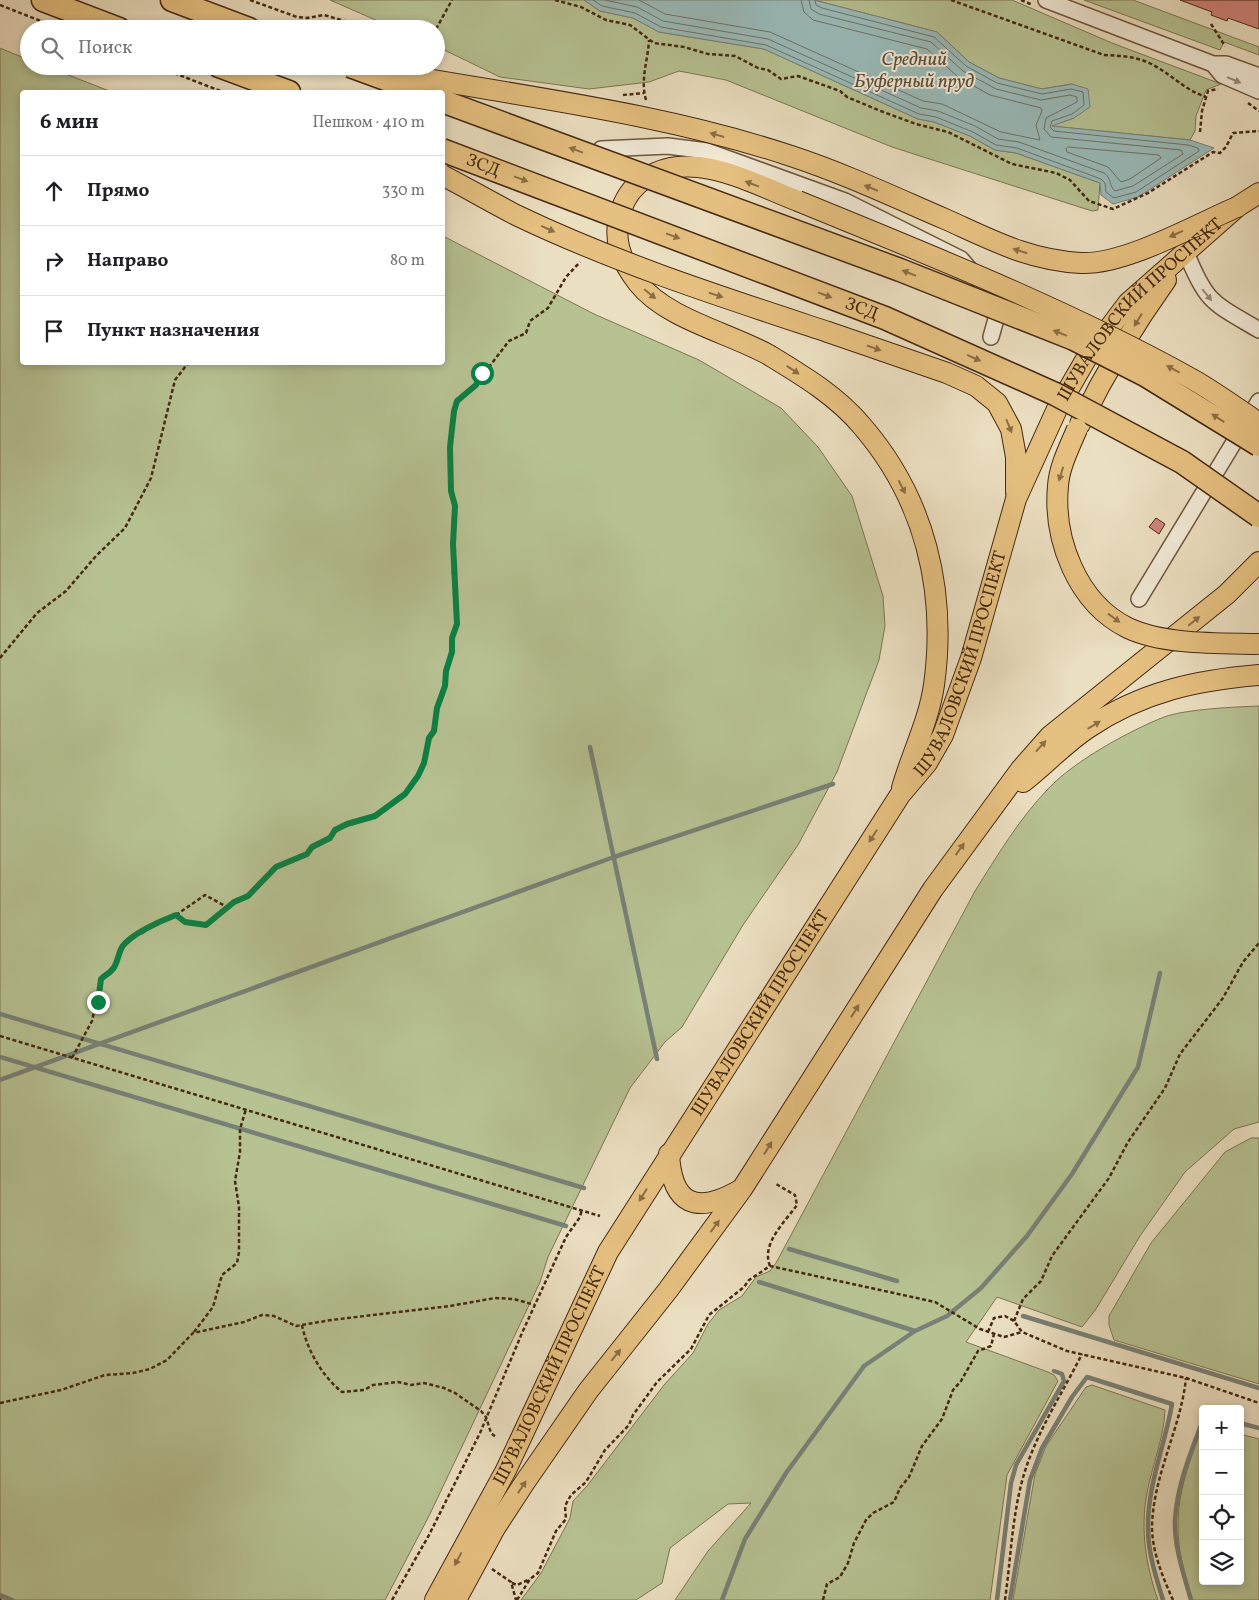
<!DOCTYPE html>
<html lang="ru">
<meta charset="utf-8">
<style>
:root{--surface:#fff;--page:#f2f2f2;--text:#202124;--muted:#757577;--line:#e0e0e0}
body{margin:0;font-family:Vollkorn,serif;background:var(--page);color:var(--text)}
.controls{position:absolute;right:15px;bottom:15px;display:grid;overflow:hidden;border-radius:5px;box-shadow:0 2px 8px #0003}
.controls button{width:45px;height:45px;display:grid;place-items:center;padding:0;border:0;border-bottom:1px solid var(--line);background:var(--surface);color:var(--text);font:25px sans-serif}
.stop{position:absolute;width:15px;height:15px;margin:-11px;border:4px solid #0b8043;border-radius:50%;background:#fff}
.stop.end{background:#0b8043;border-color:#fff;box-shadow:0 1px 5px #0008}
.list{margin:0;padding:0;list-style:none}
h2{display:flex;justify-content:space-between;align-items:center;height:65px;margin:0;padding:0 20px;font-size:21px}
h2 small{font-size:16px;font-weight:400;color:var(--muted)}
.list li{display:grid;grid-template-columns:32px 1fr auto;gap:15px;align-items:center;box-sizing:border-box;height:70px;padding:0 20px;border-top:1px solid var(--line)}
.list b{display:block;font-size:19px;white-space:nowrap}
.list em{font-size:16px;font-style:normal;color:var(--muted)}
.icon{flex:none;width:28px;height:28px;fill:none;stroke:currentColor;stroke-width:2;stroke-linecap:round;stroke-linejoin:round}
.map{position:relative;flex:none;width:1259px;height:1600px;overflow:hidden}
.search{position:absolute;background:var(--surface);box-shadow:0 2px 8px #0003;left:20px;top:20px;width:425px;height:55px;display:flex;align-items:center;gap:12px;box-sizing:border-box;padding:0 18px;border-radius:28px;color:var(--muted);font-size:19px}
.panel{position:absolute;background:var(--surface);box-shadow:0 2px 8px #0003;left:20px;top:90px;width:425px;height:275px;border-radius:5px}
.map>svg:first-child{display:block}
</style>
<div class="map">
<svg width="1259" height="1600" viewBox="0 0 1259 1600">
<rect width="100%" height="100%" fill="#ebdfc1"/>
<filter id="stains"><feTurbulence type="fractalNoise" baseFrequency=".004" numOctaves="4"/><feColorMatrix values="0 0 0 0 .2 0 0 0 0 .09 0 0 0 0 .02 0 0 0 .5 -.17"/></filter>
<radialGradient id="worn" r=".72"><stop offset=".6" stop-color="#630" stop-opacity="0"/><stop offset="1" stop-color="#630" stop-opacity=".3"/></radialGradient>
<path fill="#b7c293" stroke="#7e7652" d="M330 0H584L600 11 633 18 659 32 764 49 918 119 934 122 970 136 995 150 1016 153 1100 183 1098 210 1092 211 892 147 726 80 679 71 649 82 589 89 500 77 436 46V29H396Z
M814 0H1012L1112 43 1221 84 1206 90 1196 116 1195 131 1190 140 1050 126 1074 118 1072 84 1042 89 999 78 969 62 937 32Z
M1084 0H1133L1259 47V55L1224 42 1220 50Z
M0 48 29 60V66H45L112 92H22V362H442L443 236 594 314 699 360 781 408 818 447 852 496 883 596 885 626 879 660 837 772 798 845 743 925 682 1027 665 1042 630 1088 548 1257 540 1282 429 1516 385 1600H0Z
M1259 706V1122L1234 1129 1185 1172 1140 1236 1096 1309 1082 1327 997 1297 966 1342 1048 1372 1054 1375 1058 1381 1007 1475 990 1600H675L708 1551 751 1503 728 1504 670 1548 662 1583 636 1600H521L541 1573 570 1518 573 1501 587 1486 664 1385 693 1353 708 1324 719 1310 742 1296 756 1277 770 1271 776 1263 975 891C997 856 1019 819 1048 789 1074 761 1129 731 1164 717 1186 709 1235 707 1259 706Z
M1251 1138H1259V1384L1114 1340 1109 1325V1316L1151 1243 1225 1152Z
M1092 1385 1165 1410C1164 1438 1152 1466 1147 1493 1140 1530 1146 1566 1158 1600H1013L1035 1474 1046 1446 1086 1387Z
M1203 1430V1581H1240V1434L1259 1439V1600H1193L1191 1596C1184 1572 1177 1547 1178 1523 1178 1493 1189 1463 1199 1435Z"/>
<path fill="#9abbba" stroke="#788176" d="M584 0H814L937 32 969 62 999 78 1042 89 1072 84 1088 89 1090 107 1074 118 1052 126 1190 140 1214 148 1138 197 1113 204 1101 195 1100 183 1016 153 995 150 970 136 934 122 918 119 764 49 659 32 633 18 600 11Z"/>
<g fill="none" stroke-linecap="round" stroke-linejoin="round">
<path stroke="#707266" stroke-width="1" d="M593 0 602 6 635 13 661 27 766 45 919 114 936 117 973 132 996 145 1017 148 1101 179 1105 183 1106 192 1114 198 1136 192 1199 151 1198 148 1188 145 1054 131 1050 127 1052 121 1072 114 1084 105 1083 92 1071 89 1042 94 997 83 966 66 934 37 822 8 816 5 815 0
M605 0 637 7 663 21 768 39 921 108 938 111 975 126 998 139 1019 142 1104 173C1112 178 1109 187 1115 191L1133 186 1183 154 1181 150 1051 137 1044 129 1046 118 1077 102V97L1070 95 1041 100 996 89 963 71 931 42 819 14 811 9 809 0
M639 0 665 14 770 32 923 101 942 104 1001 132 1040 140 1036 125 1042 111 1041 108 990 95 958 77 927 49 813 20 804 12 801 0
M1068 147 1159 155 1161 158 1130 179 1121 182 1108 167 1067 152 1066 149Z"/>
<path stroke="#788176" stroke-width="4.5" d="M590 747 657 1059
M0 1014 584 1188
M0 1057 566 1226
M0 1080 614 857 833 784
M789 1249 897 1281
M759 1282 915 1331
M1023 1316 1259 1388
M1240 1423 1259 1428
M0 1595 12 1600
M722 1600 745 1539 786 1473 864 1366 915 1331 947 1316 981 1288 1027 1236 1072 1174 1138 1067 1160 973
M997 1600 1011 1483 1016 1465 1064 1381 1062 1374 1054 1371
M1010 1600 1030 1480 1042 1448 1072 1397 1087 1377 1172 1404C1165 1445 1147 1486 1148 1529 1148 1553 1156 1577 1163 1600
M1191 1600C1184 1575 1174 1547 1175 1520 1177 1485 1191 1452 1203 1420"/>
</g>
<path fill="#d1857f" stroke="#452911" d="M1180 0H1259V29L1228 18 1227 21 1211 15 1212 12Z
M1156 518 1165 524 1159 534 1149 527Z"/>
<g fill="none" stroke-linecap="round" stroke-linejoin="round">
<g stroke="#6e563d" stroke-width="18">
<path id="minor" d="M1046 0 1213 64H1226L1259 76
M1213 64 1222 75 1259 91
M601 149 668 146 707 151 845 201 961 259 990 293 996 319 991 337
M1186 252C1206 303 1213 303 1259 330
M1139 599 1259 401"/>
</g>
<g stroke="#452911" stroke-width="22">
<g id="major">
<path d="M798 201C753 184 693 148 646 178 634 185 626 196 621 210 612 238 620 260 638 283 666 319 730 333 769 355 802 375 837 396 862 426 925 499 947 590 934 685 929 720 912 753 902 788"/>
<path d="M828 332 947 373 976 386 997 403 1011 429 1016 457V492"/>
<path d="M1080 424C1105 373 1133 326 1166 280"/>
<path d="M1023 782C1045 765 1064 744 1088 728 1141 692 1197 680 1259 675"/>
<path d="M669 1154C672 1205 696 1215 740 1190"/>
<path id="s1" d="M435 1600 506 1470 608 1252 900 795 927 763 943 735 971 658 1016 499 1057 409 1086 359 1128 303 1237 207 1259 193"/>
<path d="M456 1600 495 1528 525 1482 588 1391 668 1290 742 1189 933 889 1021 769 1050 736 1227 594 1259 562"/>
</g>
</g>
<g stroke="#452911" stroke-width="25">
<path id="highway" d="M43 0 119 29
M172 0 249 29
M219 66 289 92"/>
</g>
<path stroke="#452911" stroke-width="2.5" stroke-dasharray="4 2.5" stroke-linecap="butt" d="M250 0 297 17 307 18 324 15 355 24 360 29
M555 0 581 7 606 20 630 25 654 43 684 47 708 54 735 56 758 68 768 70 781 79 798 76 840 91 847 97 878 110 916 124 948 132 1012 164 1056 173 1070 180 1089 201 1113 209 1148 193 1213 152 1220 153 1226 147 1233 133 1259 131
M951 0 1104 55C1121 56 1137 56 1153 65 1172 75 1185 90 1206 97
M1021 0 1033 5
M0 5 61 29
M1211 24 1225 46
M436 29 452 0
M156 66 223 92
M623 95 644 93
M646 100C640 79 648 61 649 40
M1248 103 1259 111
M1200 132 1202 111 1208 91 1218 89
M0 658 37 613 66 591 96 556 125 528 151 478 175 380 189 362
M176 915 205 895 227 907
M0 1036 600 1216
M72 1058 92 1021 101 979 118 961 120 950 125 943 134 935 141 934 160 921 176 915 185 922 207 925 234 902 248 896 276 867 307 854 312 847 330 838 335 830 355 821 375 816 405 794 424 763 429 738 434 731 439 699 445 685 446 671 452 652V638L457 624 453 574 455 506 451 491 450 447 457 401 475 385 509 341 526 333 530 321 548 308 566 277 580 262
M770 1266C761 1244 784 1223 797 1205L795 1195 776 1184
M1014 1321 1023 1299 1041 1281 1052 1256 1109 1178 1128 1142 1165 1088 1180 1054 1223 998 1243 962 1259 943
M302 1325C307 1350 322 1376 342 1392L364 1390 373 1385 398 1382 411 1385 424 1383 444 1388 455 1393 481 1411 486 1417 491 1433 496 1437
M194 1332 213 1307 222 1275 237 1263 239 1252V1207L235 1181 240 1152V1129L246 1109
M988 1332 994 1318 1005 1316 1014 1321 1022 1332 1067 1351 1186 1378 1259 1403
M0 1403 61 1390 105 1375 133 1373 150 1369 167 1360 193 1333 244 1322 262 1315 274 1316 296 1326 331 1320 450 1306 495 1298 514 1299 535 1305
M492 1569 511 1582 516 1600
M512 1583 517 1585 530 1579
M0 1599 1 1600
M392 1600 429 1535 480 1433 522 1333 566 1237 580 1217 582 1209
M517 1600 530 1579 538 1573 556 1531 566 1519 565 1506 571 1495 586 1482 605 1450 629 1425 633 1415 657 1382 691 1349 709 1315 744 1287 749 1280 770 1266 935 1302 980 1329 1004 1337 1022 1332
M823 1600 827 1584 840 1577 848 1563 854 1543 866 1520 873 1513 894 1502 900 1488 909 1477 922 1446 942 1419 953 1390 961 1381 978 1351 991 1346 994 1334
M1005 1600C1011 1558 1012 1512 1025 1471 1038 1430 1063 1392 1082 1354
M1173 1600C1163 1578 1152 1551 1152 1527 1153 1475 1181 1428 1186 1378"/>
<use href="#minor" stroke="#f2ead7" stroke-width="15"/>
<use href="#major" stroke="#e6c080" stroke-width="20"/>
<use href="#highway" stroke="#e6c080" stroke-width="22"/>
<g stroke="#452911" stroke-width="22" stroke-linecap="butt">
<path id="major-bridge" d="M382 71C518 96 659 112 791 156 843 173 894 197 945 219 992 240 1028 260 1081 263 1125 265 1195 225 1237 207
M442 175C467 188 491 202 516 215 616 263 722 297 828 332
M798 201C932 256 1066 309 1192 379 1215 392 1237 408 1259 423
M1077 429C1070 446 1059 467 1058 486 1053 539 1077 603 1128 628 1164 645 1219 643 1259 644"/>
</g>
<g stroke="#452911" stroke-width="25" stroke-linecap="butt">
<g id="highway-bridge">
<path d="M350 66 421 92"/>
<path d="M442 101 900 270 1074 339 1145 375 1259 445"/>
<path id="s2" d="M442 150 885 318 1055 394 1182 462 1259 516"/>
</g>
</g>
<use href="#major-bridge" stroke="#e6c080" stroke-width="20"/>
<use href="#highway-bridge" stroke="#e6c080" stroke-width="22"/>
</g>
<defs><path id="oneway-solid" d="M-6-.8H1V-3.2L6.5 0L1 3.2V.8H-6Z" transform="scale(1.25)"/></defs>
<g fill="#9c8a74">
<use href="#oneway-solid" transform="translate(1234 80) rotate(23)"/>
<use href="#oneway-solid" transform="translate(1207 295) rotate(51)"/>
</g>
<g fill="#8d6d43">
<use href="#oneway-solid" transform="translate(717 135) rotate(-164)"/>
<use href="#oneway-solid" transform="translate(576 150) rotate(-160)"/>
<use href="#oneway-solid" transform="translate(521 179) rotate(20)"/>
<use href="#oneway-solid" transform="translate(752 184) rotate(-159)"/>
<use href="#oneway-solid" transform="translate(871 188) rotate(-158)"/>
<use href="#oneway-solid" transform="translate(548 229) rotate(24)"/>
<use href="#oneway-solid" transform="translate(1176 234) rotate(156)"/>
<use href="#oneway-solid" transform="translate(673 236) rotate(20)"/>
<use href="#oneway-solid" transform="translate(1020 251) rotate(-162)"/>
<use href="#oneway-solid" transform="translate(909 273) rotate(-158)"/>
<use href="#oneway-solid" transform="translate(650 294) rotate(39)"/>
<use href="#oneway-solid" transform="translate(716 295) rotate(18)"/>
<use href="#oneway-solid" transform="translate(825 295) rotate(21)"/>
<use href="#oneway-solid" transform="translate(1138 320) rotate(122)"/>
<use href="#oneway-solid" transform="translate(1060 333) rotate(-158)"/>
<use href="#oneway-solid" transform="translate(874 348) rotate(19)"/>
<use href="#oneway-solid" transform="translate(974 358) rotate(24)"/>
<use href="#oneway-solid" transform="translate(1173 369) rotate(-152)"/>
<use href="#oneway-solid" transform="translate(793 370) rotate(33)"/>
<use href="#oneway-solid" transform="translate(1218 418) rotate(-147)"/>
<use href="#oneway-solid" transform="translate(1009 426) rotate(68)"/>
<use href="#oneway-solid" transform="translate(1061 474) rotate(107)"/>
<use href="#oneway-solid" transform="translate(902 487) rotate(63)"/>
<use href="#oneway-solid" transform="translate(1114 618) rotate(36)"/>
<use href="#oneway-solid" transform="translate(1194 621) rotate(-39)"/>
<use href="#oneway-solid" transform="translate(1094 725) rotate(-31)"/>
<use href="#oneway-solid" transform="translate(1041 746) rotate(-48)"/>
<use href="#oneway-solid" transform="translate(873 836) rotate(123)"/>
<use href="#oneway-solid" transform="translate(960 849) rotate(-55)"/>
<use href="#oneway-solid" transform="translate(855 1011) rotate(-58)"/>
<use href="#oneway-solid" transform="translate(768 1148) rotate(-58)"/>
<use href="#oneway-solid" transform="translate(643 1195) rotate(122)"/>
<use href="#oneway-solid" transform="translate(715 1226) rotate(-54)"/>
<use href="#oneway-solid" transform="translate(616 1355) rotate(-51)"/>
<use href="#oneway-solid" transform="translate(522 1487) rotate(-57)"/>
<use href="#oneway-solid" transform="translate(458 1559) rotate(118)"/>
</g>
<g fill="none" stroke-linecap="round" stroke-linejoin="round">
<path stroke="#0b8043" stroke-width="6" d="M98 1002 101 979C105 975 110 973 113 969 118 962 118 954 122 947 131 934 160 921 176 915L185 922 206 925 234 902 248 896 276 867 307 854 312 847 330 838 335 830 347 824 375 816 405 794 418 776 424 763 429 738 434 731 437 708 445 686 446 671 452 652V638L457 624 453 544 455 506 451 491 450 447 454 411 457 401 476 385 482 373"/>
</g>
<g text-anchor="middle" dominant-baseline="central" stroke-width="4" stroke-linejoin="round" paint-order="stroke">
<g font-size="18" fill="#452911" stroke="#f2ead7">
<text stroke="none"><textPath href="#s2" startOffset="44">ЗСД</textPath></text>
<text stroke="none"><textPath href="#s2" startOffset="449">ЗСД</textPath></text>
<text stroke="none"><textPath href="#s1" startOffset="1482">ШУВАЛОВСКИЙ ПРОСПЕКТ</textPath></text>
<text stroke="none"><textPath href="#s1" startOffset="1078">ШУВАЛОВСКИЙ ПРОСПЕКТ</textPath></text>
<text stroke="none"><textPath href="#s1" startOffset="672">ШУВАЛОВСКИЙ ПРОСПЕКТ</textPath></text>
<text stroke="none"><textPath href="#s1" startOffset="252">ШУВАЛОВСКИЙ ПРОСПЕКТ</textPath></text>
</g>
<g font-size="19" font-style="italic" fill="#5a4e3b" stroke="#f2ead7">
<text x="914" y="60">Средний<tspan x="914" dy="22">Буферный пруд</tspan></text>
</g>
</g>
<rect width="100%" height="100%" filter="url(#stains)"/>
<rect width="100%" height="100%" fill="url(#worn)"/>
</svg>
<div class="controls">
<button>+</button>
<button>−</button>
<button><svg class="icon" aria-label="locate" viewBox="0 0 24 24"><circle cx="12" cy="12" r="6"/><path d="M12 2v4M12 18v4M2 12h4M18 12h4"/></svg></button>
<button><svg class="icon" aria-label="layers" viewBox="0 0 24 24"><path d="M12 4l9 5-9 5-9-5zM3 14l9 5 9-5"/></svg></button>
</div>
<div class="stop" style="left:482px;top:373px"></div>
<div class="stop end" style="left:98px;top:1002px"></div>
<div class="search"><svg class="icon" aria-label="search" viewBox="0 0 24 24"><circle cx="10" cy="10" r="6"/><path d="M15 15l6 6"/></svg>Поиск</div>
<section class="panel">
<h2>6 мин<small>Пешком · 410 m</small></h2>
<ul class="list">
<li><svg class="icon" aria-label="ahead" viewBox="0 0 24 24"><path d="M12 20V5M6 11l6-6 6 6"/></svg><div><b>Прямо</b></div><em>330 m</em></li>
<li><svg class="icon" aria-label="right" viewBox="0 0 24 24"><path d="M7 20v-9h11M14 6l5 5-5 5"/></svg><div><b>Направо</b></div><em>80 m</em></li>
<li><svg class="icon" aria-label="arrive" viewBox="0 0 24 24"><path d="M6 21V4h12l-3 4 3 4H6"/></svg><div><b>Пункт назначения</b></div></li>
</ul>
</section>
</div>
